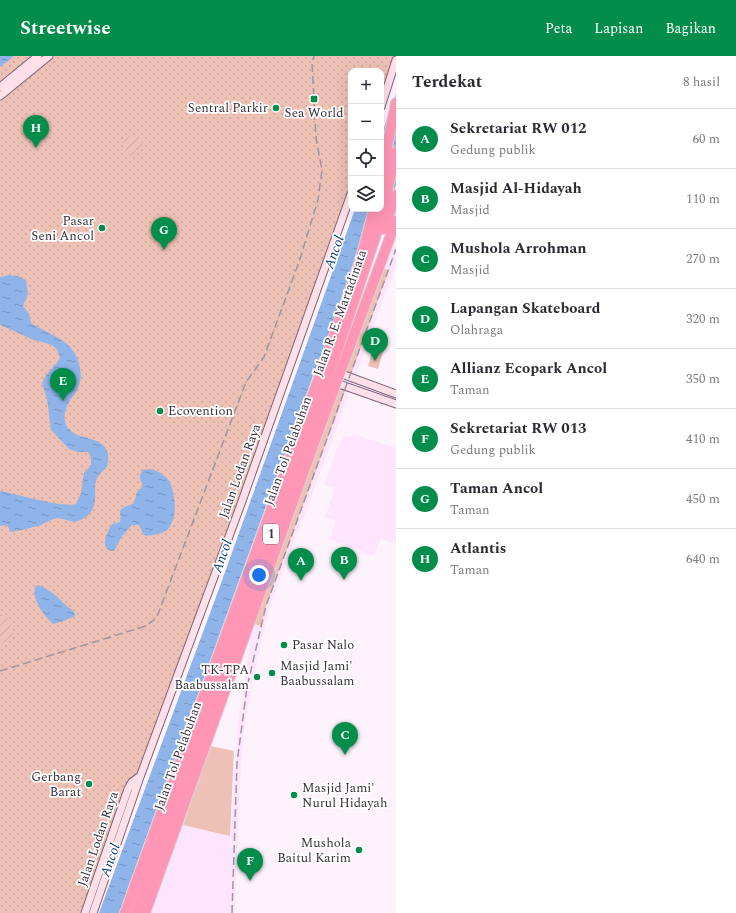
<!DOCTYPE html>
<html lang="id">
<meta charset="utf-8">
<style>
:root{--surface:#fff;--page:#f7f7f7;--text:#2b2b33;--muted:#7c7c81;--line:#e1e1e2;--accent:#028d4b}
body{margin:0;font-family:Spectral,serif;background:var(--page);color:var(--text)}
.controls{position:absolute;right:12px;top:12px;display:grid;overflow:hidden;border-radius:8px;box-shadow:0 4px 16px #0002}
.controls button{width:36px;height:36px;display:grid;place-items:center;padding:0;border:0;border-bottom:1px solid var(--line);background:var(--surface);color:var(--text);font:20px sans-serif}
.you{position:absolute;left:259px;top:519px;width:14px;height:14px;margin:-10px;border:3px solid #fff;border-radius:50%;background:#1a73e8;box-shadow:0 0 0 6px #1a73e833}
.badge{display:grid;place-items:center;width:26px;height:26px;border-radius:50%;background:var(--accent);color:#fff;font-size:13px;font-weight:700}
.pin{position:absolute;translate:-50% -33px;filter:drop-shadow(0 1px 2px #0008)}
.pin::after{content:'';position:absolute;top:21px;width:14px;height:12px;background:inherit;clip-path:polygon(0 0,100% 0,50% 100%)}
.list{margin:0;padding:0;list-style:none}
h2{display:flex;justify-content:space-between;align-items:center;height:52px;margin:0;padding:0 16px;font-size:17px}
h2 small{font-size:13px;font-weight:400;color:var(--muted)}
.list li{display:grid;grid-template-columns:26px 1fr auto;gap:12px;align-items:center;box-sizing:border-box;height:60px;padding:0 16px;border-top:1px solid var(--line)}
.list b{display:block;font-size:15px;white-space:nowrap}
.list p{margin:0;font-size:13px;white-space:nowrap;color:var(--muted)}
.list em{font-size:13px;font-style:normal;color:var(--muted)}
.icon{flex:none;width:22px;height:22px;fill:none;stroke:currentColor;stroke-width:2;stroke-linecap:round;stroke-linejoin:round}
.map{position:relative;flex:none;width:396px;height:857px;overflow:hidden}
header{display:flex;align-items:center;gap:24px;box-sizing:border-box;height:56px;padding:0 20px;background:var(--accent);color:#fff}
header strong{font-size:19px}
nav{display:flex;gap:22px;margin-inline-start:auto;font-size:14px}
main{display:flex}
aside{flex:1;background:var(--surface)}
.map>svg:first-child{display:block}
</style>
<header>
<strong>Streetwise</strong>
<nav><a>Peta</a><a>Lapisan</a><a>Bagikan</a></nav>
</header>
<main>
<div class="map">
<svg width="396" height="857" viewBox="0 0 396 857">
<defs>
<pattern id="park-dots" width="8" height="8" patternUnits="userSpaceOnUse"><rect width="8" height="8" fill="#edc1b5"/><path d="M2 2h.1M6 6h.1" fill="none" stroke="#cca69d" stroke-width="1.8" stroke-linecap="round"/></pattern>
<pattern id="garden-furrows" width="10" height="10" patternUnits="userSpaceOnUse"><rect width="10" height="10" fill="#edc1b5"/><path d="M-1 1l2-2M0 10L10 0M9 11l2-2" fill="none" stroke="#cca69d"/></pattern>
<pattern id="water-ripples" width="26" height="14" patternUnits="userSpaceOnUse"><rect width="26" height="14" fill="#8fb4ea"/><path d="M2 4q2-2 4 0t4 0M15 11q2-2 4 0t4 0" fill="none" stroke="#7693bf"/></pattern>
</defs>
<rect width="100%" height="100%" fill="#fef3fd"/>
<path fill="#fee5fd" d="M396 159V209L317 426 269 552 253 623 244 675 240 724 235 857H151L160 831 163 832 161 831 183 769 230 780 229 807 237 677 256 548Z
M353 378 396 392V488L381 483 374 500 329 483 336 465 325 461 335 432 324 428 343 379 352 382Z"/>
<path fill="#edc1b5" d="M378 211 389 214 350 321 339 317Z
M374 290 384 293 378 313 368 310Z
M336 327 347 330 266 550 261 570 253 568Z
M206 689 234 695 230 780 183 769 200 720Z"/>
<path fill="url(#park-dots)" d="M0 0H396V4L381 51V15H351V138L140 721 132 726 85 857H0Z"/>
<path fill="url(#garden-furrows)" d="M123 89a10 10 0 1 1 20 0a10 10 0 1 1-20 0Z
M0 558C15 567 20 582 0 588Z"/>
<path fill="url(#water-ripples)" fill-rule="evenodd" d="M0 0H14L0 11Z
M396 38V129L387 155 314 317 119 857H99L220 530 355 153H381V80Z
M9 219 17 220 26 224 28 238 23 250 29 258 31 267C52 281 75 283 80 312 82 323 80 331 73 340 68 347 63 356 65 365 70 385 92 378 104 390 109 395 110 407 105 413 103 415 101 417 99 419 91 429 99 443 92 454 90 459 83 463 78 465 70 468 63 460 54 463 50 464 45 467 41 469 31 472 21 474 11 476L7 469 0 470V435C17 438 62 452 76 448L81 437 84 417 91 409V401L88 396H78L69 393 51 374 47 343 42 327C47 315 55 311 60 302 58 285 41 288 29 282 19 277 10 273 0 269V221ZM57 316 63 317 68 322V326L63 332C57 333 53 332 51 327L52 321Z
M151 413C158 415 165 419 169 425 176 438 178 463 167 474 162 478 152 479 146 480L143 478 139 469H132L122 480 114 495C98 495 107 476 112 468L120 466C121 462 120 459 120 456 121 450 130 450 134 447L137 436 143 430C140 423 138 420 143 414Z
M38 529C52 533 62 547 73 555L75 558V560C74 561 55 568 53 568 44 559 32 545 35 531Z"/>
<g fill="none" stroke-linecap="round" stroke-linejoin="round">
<g stroke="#7a647a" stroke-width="9">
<path id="secondary" d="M0 31 38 0
M0 40 49 0
M381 51 396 4
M339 317 396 338
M336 327 396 348
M85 857 128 733 132 726 139 721
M93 857 140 721 241 448 351 138"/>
</g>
<g stroke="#d8d6d8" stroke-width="12">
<path id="highway" d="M381 121 396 47
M384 173 396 139
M125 857 338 269 361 202 374 153
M136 857 345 272 380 167 396 96
M145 857 314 387 396 165"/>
</g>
<use href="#secondary" stroke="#ffe0e9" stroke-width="7"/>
<use href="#highway" stroke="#ff96b5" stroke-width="10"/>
<path stroke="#9f959f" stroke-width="1.5" stroke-dasharray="8 4" stroke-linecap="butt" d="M0 615 146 570 155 563 158 558 246 326 264 301 299 206 318 144 322 114 316 82 312 7 314 0
M232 857 237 707 247 631 266 550 396 193"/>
</g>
<g fill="#028d4b" stroke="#fff" stroke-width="1.5">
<rect x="310" y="39" width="8" height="8" rx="2"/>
<circle cx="276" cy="52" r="4"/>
<circle cx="102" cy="172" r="4"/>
<circle cx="160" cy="355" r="4"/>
<circle cx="284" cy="589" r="4"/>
<circle cx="272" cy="617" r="4"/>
<circle cx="257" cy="621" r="4"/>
<circle cx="89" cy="728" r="4"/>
<circle cx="294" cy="739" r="4"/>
<circle cx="359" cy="794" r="4"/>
</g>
<g text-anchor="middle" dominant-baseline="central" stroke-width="3.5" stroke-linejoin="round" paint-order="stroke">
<rect fill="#fff" stroke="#766f76" stroke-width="1" x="263" y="468" width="16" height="20" rx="3"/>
<g font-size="12" font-weight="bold" fill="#3b313b">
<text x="271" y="478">1</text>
</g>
<g font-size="13" fill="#3b313b" stroke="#fff" text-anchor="end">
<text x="268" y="52">Sentral Parkir</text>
<text x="314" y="57" text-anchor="middle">Sea World</text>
<text x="94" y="165">Pasar<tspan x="94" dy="15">Seni Ancol</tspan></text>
<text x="168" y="355" text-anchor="start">Ecovention</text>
<text x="292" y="589" text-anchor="start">Pasar Nalo</text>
<text x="280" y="610" text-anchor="start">Masjid Jami'<tspan x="280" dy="15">Baabussalam</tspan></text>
<text x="249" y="614">TK-TPA<tspan x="249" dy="15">Baabussalam</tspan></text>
<text x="81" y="721">Gerbang<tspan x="81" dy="15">Barat</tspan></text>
<text x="302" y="732" text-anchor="start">Masjid Jami'<tspan x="302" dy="15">Nurul Hidayah</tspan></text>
<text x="351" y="787">Mushola<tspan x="351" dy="15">Baitul Karim</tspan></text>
</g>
<g font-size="13" fill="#3b313b" stroke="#fff">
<text transform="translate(340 257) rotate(-70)">Jalan R. E. Martadinata</text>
<text transform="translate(288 395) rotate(-70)">Jalan Tol Pelabuhan</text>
<text transform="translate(240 415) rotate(-70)">Jalan Lodan Raya</text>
<text transform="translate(178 700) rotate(-70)">Jalan Tol Pelabuhan</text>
<text transform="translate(98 783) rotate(-71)">Jalan Lodan Raya</text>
</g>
<g font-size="14" font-style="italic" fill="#053673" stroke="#fff">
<text transform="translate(334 196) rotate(-70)">Ancol</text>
<text transform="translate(222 500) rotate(-70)">Ancol</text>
<text transform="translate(110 804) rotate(-70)">Ancol</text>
</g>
</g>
</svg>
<div class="controls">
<button>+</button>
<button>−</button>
<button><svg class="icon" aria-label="locate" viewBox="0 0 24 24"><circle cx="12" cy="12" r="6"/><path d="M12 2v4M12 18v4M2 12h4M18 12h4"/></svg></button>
<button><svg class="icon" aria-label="layers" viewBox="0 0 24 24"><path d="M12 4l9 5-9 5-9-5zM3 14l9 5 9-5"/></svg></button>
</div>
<div class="you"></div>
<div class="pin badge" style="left:301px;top:525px">A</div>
<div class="pin badge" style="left:344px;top:524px">B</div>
<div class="pin badge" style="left:345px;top:699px">C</div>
<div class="pin badge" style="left:375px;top:305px">D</div>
<div class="pin badge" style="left:63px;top:345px">E</div>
<div class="pin badge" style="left:250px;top:825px">F</div>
<div class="pin badge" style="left:164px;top:194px">G</div>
<div class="pin badge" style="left:36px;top:92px">H</div>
</div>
<aside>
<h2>Terdekat<small>8 hasil</small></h2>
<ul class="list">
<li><span class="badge">A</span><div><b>Sekretariat RW 012</b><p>Gedung publik</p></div><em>60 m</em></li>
<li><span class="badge">B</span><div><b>Masjid Al-Hidayah</b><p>Masjid</p></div><em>110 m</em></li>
<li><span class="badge">C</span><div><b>Mushola Arrohman</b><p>Masjid</p></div><em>270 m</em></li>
<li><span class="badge">D</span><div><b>Lapangan Skateboard</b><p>Olahraga</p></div><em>320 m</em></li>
<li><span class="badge">E</span><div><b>Allianz Ecopark Ancol</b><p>Taman</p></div><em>350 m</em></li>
<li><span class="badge">F</span><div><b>Sekretariat RW 013</b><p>Gedung publik</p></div><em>410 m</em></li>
<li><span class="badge">G</span><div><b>Taman Ancol</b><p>Taman</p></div><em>450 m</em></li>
<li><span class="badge">H</span><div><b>Atlantis</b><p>Taman</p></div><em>640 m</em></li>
</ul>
</aside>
</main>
